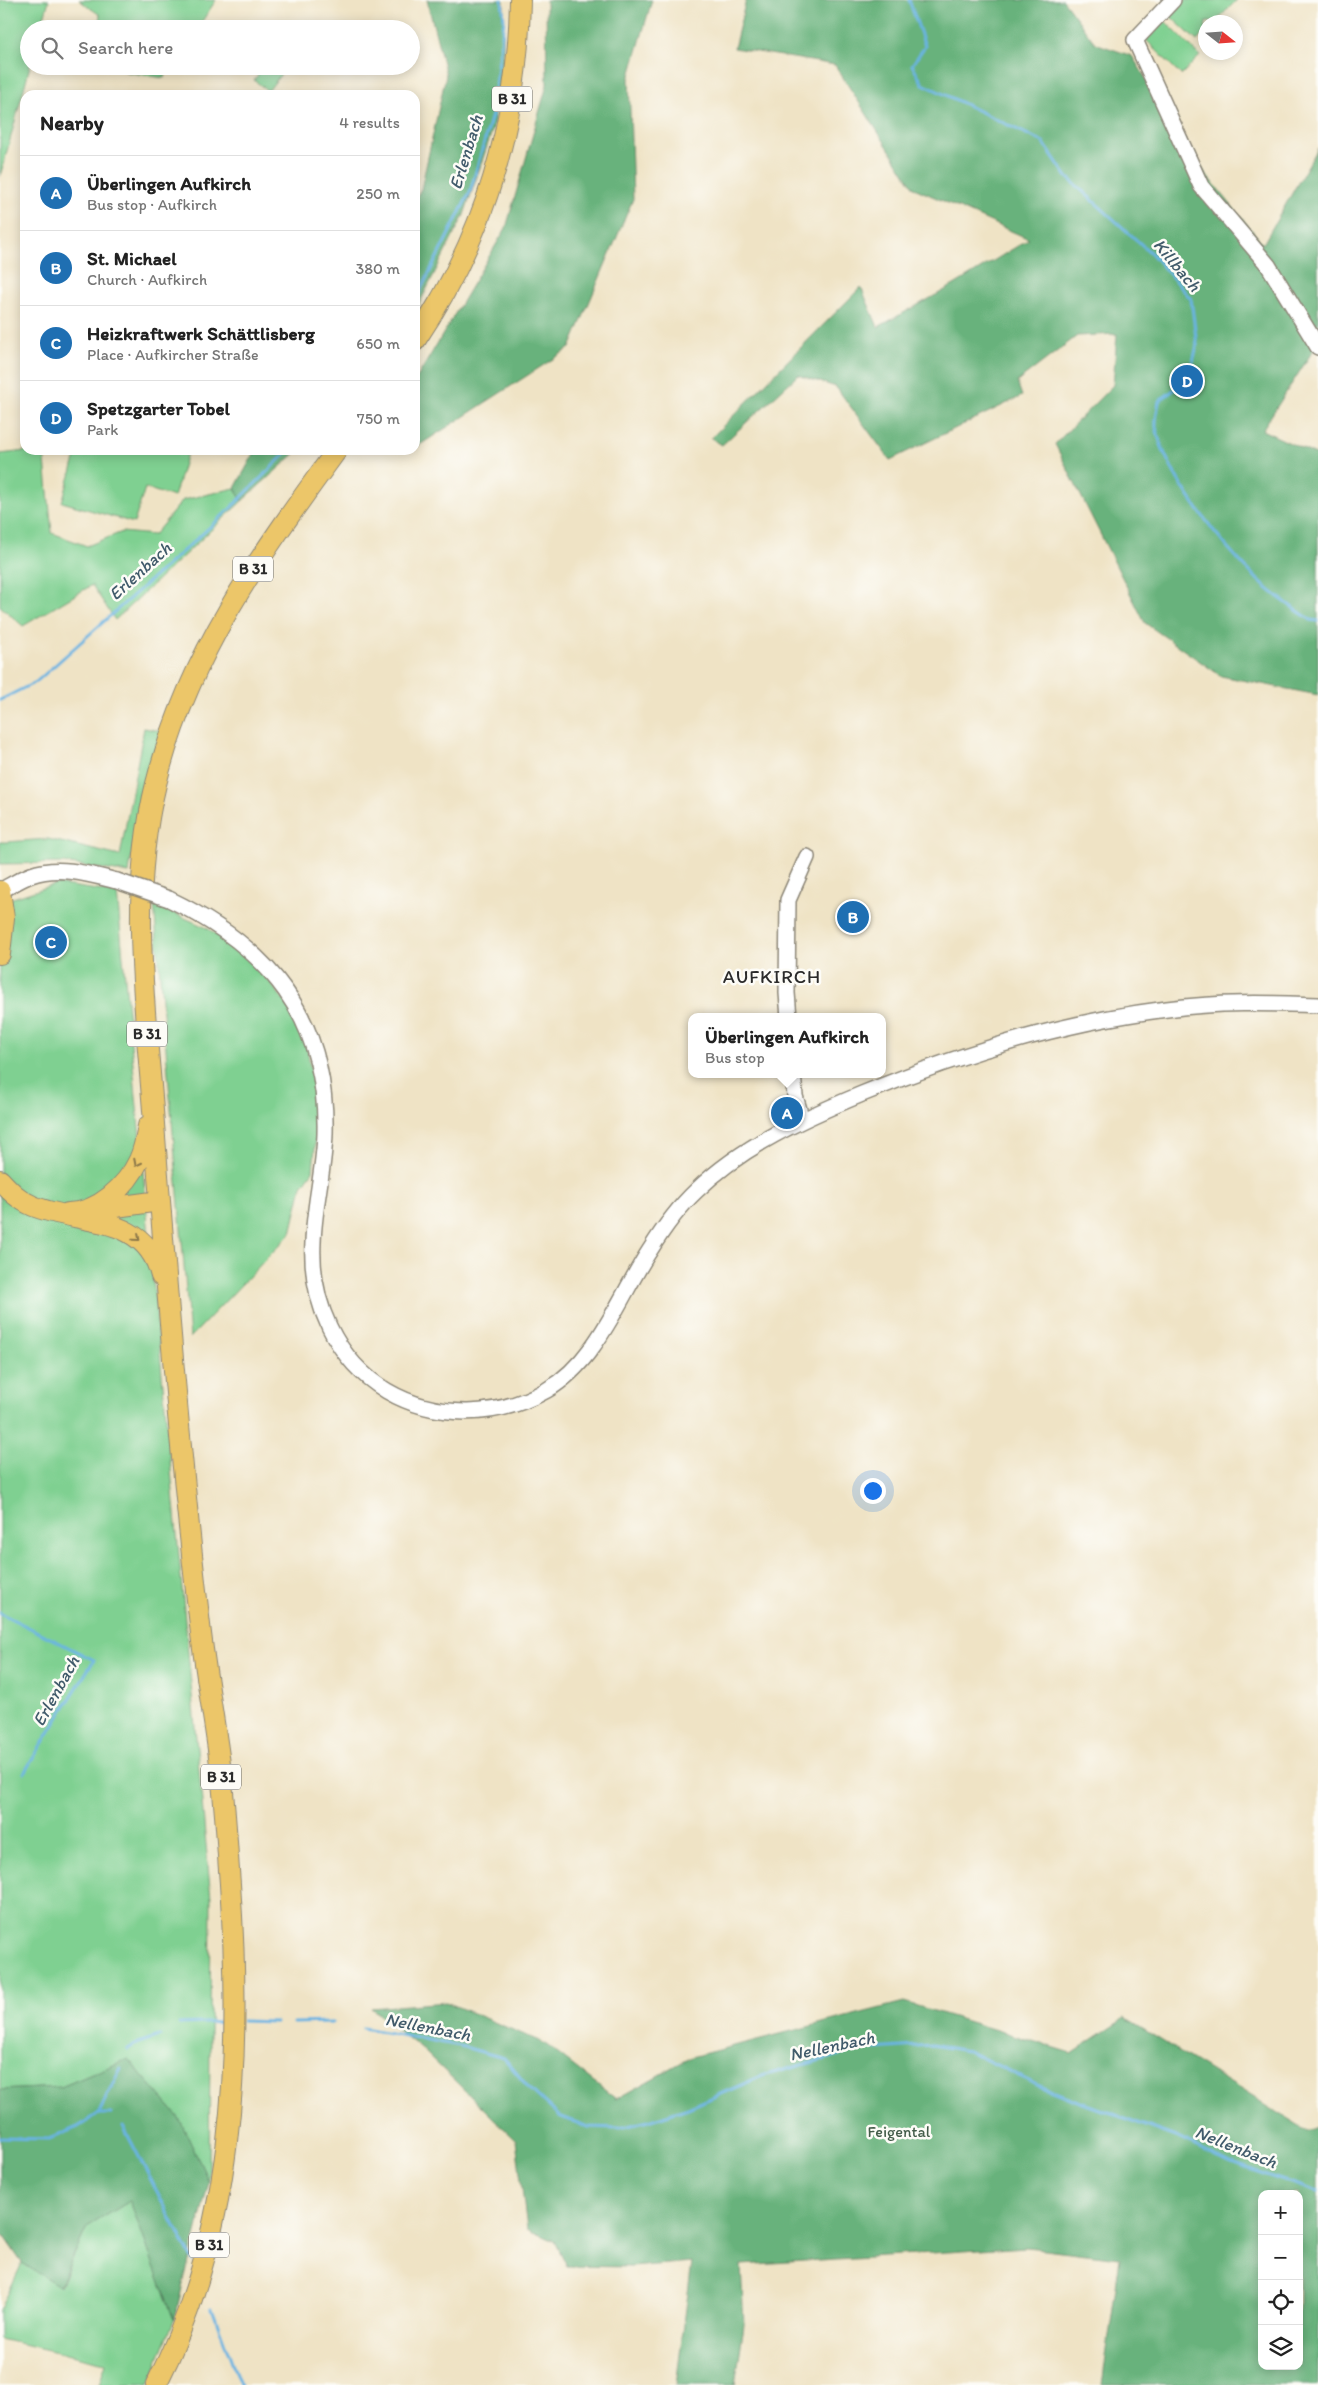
<!DOCTYPE html>
<meta charset="utf-8">
<style>
:root{--surface:#fff;--page:#f6f6f6;--text:#222;--muted:#767676;--line:#e0e0e0;--accent:#1f6fb2}
body{margin:0;font-family:Itim,sans-serif;background:var(--page);color:var(--text)}
.controls{position:absolute;right:15px;bottom:15px;display:grid;overflow:hidden;border-radius:10px;box-shadow:0 2px 12px #0003}
.controls button{width:45px;height:45px;display:grid;place-items:center;padding:0;border:0;border-bottom:1px solid var(--line);background:var(--surface);color:var(--text);font:25px sans-serif}
.compass{position:absolute;left:1198px;top:15px;width:45px;height:45px;border-radius:50%;background:var(--surface);box-shadow:0 2px 12px #0003;rotate:107deg}
.you{position:absolute;left:872px;top:1490px;width:18px;height:18px;margin:-12px;border:4px solid #fff;border-radius:50%;background:#1a73e8;box-shadow:0 0 0 8px #1a73e833}
.badge{display:grid;place-items:center;width:32px;height:32px;border-radius:50%;background:var(--accent);color:#fff;font-size:16px;font-weight:700}
.pin{position:absolute;translate:-50% -50%;border:2px solid #fff;box-shadow:0 1px 5px #0006}
.popup{position:absolute;left:688px;top:1013px;width:198px;height:65px;box-sizing:border-box;display:grid;place-content:center;border-radius:10px;background:var(--surface);filter:drop-shadow(0 1px 4px #0005);font-size:16px;white-space:nowrap;color:var(--muted)}
.popup b{font-size:19px;color:var(--text)}
.popup::after{content:'';position:absolute;left:50%;top:100%;margin-left:-10px;border:10px solid transparent;border-top-color:var(--surface)}
.list{margin:0;padding:0;list-style:none}
h2{display:flex;justify-content:space-between;align-items:center;height:65px;margin:0;padding:0 20px;font-size:21px}
h2 small{font-size:16px;font-weight:400;color:var(--muted)}
.list li{display:grid;grid-template-columns:32px 1fr auto;gap:15px;align-items:center;box-sizing:border-box;height:75px;padding:0 20px;border-top:1px solid var(--line)}
.list b{display:block;font-size:19px;white-space:nowrap}
.list p{margin:0;font-size:16px;white-space:nowrap;color:var(--muted)}
.list em{font-size:16px;font-style:normal;color:var(--muted)}
.icon{flex:none;width:28px;height:28px;fill:none;stroke:currentColor;stroke-width:2;stroke-linecap:round;stroke-linejoin:round}
.map{position:relative;flex:none;width:1318px;height:2385px;overflow:hidden}
.search{position:absolute;background:var(--surface);box-shadow:0 2px 12px #0003;left:20px;top:20px;width:400px;height:55px;display:flex;align-items:center;gap:12px;box-sizing:border-box;padding:0 18px;border-radius:28px;color:var(--muted);font-size:19px}
.panel{position:absolute;background:var(--surface);box-shadow:0 2px 12px #0003;left:20px;top:90px;width:400px;height:365px;border-radius:15px}
.map>svg:first-child{display:block}
</style>
<div class="map">
<svg width="1318" height="2385" viewBox="0 0 1318 2385">
<rect width="100%" height="100%" fill="#fdfcf7"/>
<filter id="ink" filterUnits="userSpaceOnUse"><feTurbulence type="fractalNoise" baseFrequency=".02" numOctaves="2"/><feDisplacementMap in="SourceGraphic" scale="10" xChannelSelector="R" yChannelSelector="G"/><feConvolveMatrix kernelMatrix="1 2 1 2 8 2 1 2 1" color-interpolation-filters="sRGB"/></filter>
<filter id="wash" filterUnits="userSpaceOnUse"><feTurbulence type="fractalNoise" baseFrequency=".0096" numOctaves="4" result="noise"/><feDisplacementMap in="SourceGraphic" scale="20" xChannelSelector="R" yChannelSelector="G"/><feGaussianBlur stdDeviation="1.12" result="paint"/><feColorMatrix in="noise" values="0 0 0 0 0 0 0 0 0 0 0 0 0 0 0 0 0 1.4 0 .05"/><feComposite in="paint" operator="in"/></filter>
<g filter="url(#wash)">
<rect width="100%" height="100%" fill="#efe3c5"/>
<path fill="#7fd091" stroke="#557e5e" d="M0 0H49L41 29H29L30 66 0 177Z
M79 0H216L197 29H99L100 15Z
M1186 0H1237L1215 22H1206L1205 32 1197 41 1170 16Z
M1165 21 1200 56 1181 75 1146 40Z
M116 66H172L164 78 126 72Z
M265 66H287L268 91 254 80Z
M35 450H44L52 533 87 546 122 532 154 535 183 500 235 488 242 501 115 620 92 585 23 626 0 606V454Z
M78 450H188L174 497 145 488 134 523 62 502Z
M144 728 161 731 139 802 129 873 63 863 0 864V842H6L48 839 120 856Z
M57 884 117 893 211 1898 209 2182 179 2118 128 2059 61 2087 0 2090V902Z
M154 904 207 928 238 950 269 981 289 1007 306 1042 318 1112 313 1171 302 1186 291 1233 190 1338Z
M130 2201 174 2320 149 2385H99L106 2363 0 2339V2311L22 2263 60 2286 87 2227Z"/>
<path fill="#67b27b" stroke="#496e53" fill-rule="evenodd" d="M427 0H504L503 60 493 128 464 215 415 312V199L421 189 446 75Z
M546 0H652L629 79 633 199 570 348 415 448V381L506 228 547 85Z
M746 0H1063L1095 43 1132 56 1205 173 1263 244 1318 148V343L1262 430 1318 456V695L1221 676 1145 623 1055 444 1113 385 1117 334 1077 336 1017 382 1022 396 890 460 836 387 798 375 722 445 711 438 861 287 878 327 954 285 1029 239 914 188 835 65 734 48Z
M256 450H299L242 501 235 488Z
M446 2002 544 2043 616 2099 691 2057 904 2002 1072 2053 1125 2018 1308 2131 1318 2127V2385H1102L1120 2258 1027 2247 741 2265 744 2325 735 2385H676L692 2262 631 2267 567 2266 555 2241 527 2229 516 2140 424 2051 371 2008ZM1262 2194H1299V2366H1262Z
M128 2059 179 2118 209 2182 174 2320 130 2201 87 2227 59 2286 22 2263 0 2231V2090L61 2087Z"/>
<g fill="none" stroke-linecap="round" stroke-linejoin="round">
<path stroke="#6ab4e2" stroke-width="3" d="M909 0 925 46 912 65 923 84 1043 142 1067 177 1152 254 1191 299 1197 345 1191 370 1179 386 1159 401C1158 409 1155 419 1156 427 1165 475 1224 547 1259 581 1274 596 1294 608 1311 620L1318 621
M415 301 470 192 492 115 504 20 502 0
M0 700 36 682 229 510 289 450
M0 1613 94 1660 24 1773
M242 2021 276 2022
M294 2023 332 2022
M179 2024 228 2022
M363 2028 460 2046 504 2058 528 2087 559 2116 588 2127 620 2128 648 2121 688 2108 762 2076 858 2050 932 2045 968 2051 1037 2085 1075 2100 1179 2138 1231 2163 1318 2192
M128 2049 138 2043 160 2036
M98 2114H111
M123 2126 193 2261
M0 2138 49 2139 78 2127 98 2114 121 2068
M212 2308 240 2385"/>
</g>
</g>
<g filter="url(#ink)">
<g fill="none" stroke-linecap="round" stroke-linejoin="round">
<g stroke="#8d8778" stroke-width="18">
<path id="minor" d="M1173 0 1135 40 1201 186 1268 265 1318 347
M0 891C10 886 20 879 31 875 59 865 89 874 117 881
M169 899C269 947 328 1018 325 1134 324 1170 314 1206 313 1242 310 1301 335 1360 387 1391 437 1420 498 1418 547 1390 598 1360 619 1297 650 1250 663 1229 678 1208 696 1191 742 1146 804 1118 862 1094 959 1054 1063 1022 1167 1009 1217 1002 1268 1003 1318 1005
M789 1017 787 993 788 900 807 857
M793 1074 795 1096 802 1120"/>
</g>
<g stroke="#8d8778" stroke-width="22">
<path id="major" d="M415 341C485 237 518 125 520 0
M0 954 4 918 0 891
M0 1180C10 1191 19 1200 33 1206 79 1225 146 1213 161 1276
M93 1210 160 1201
M68 1213C98 1213 127 1186 139 1160 144 1149 146 1138 148 1126
M156 2385C235 2230 242 2054 230 1884 227 1844 225 1804 220 1764 214 1717 205 1671 200 1625 180 1458 167 1291 154 1124 146 1009 128 897 156 784 188 655 260 555 337 450"/>
</g>
<use href="#minor" stroke="#fff" stroke-width="15"/>
<use href="#major" stroke="#ecc669" stroke-width="20"/>
<g stroke="#8d8778" stroke-width="18" stroke-linecap="butt">
<path id="minor-bridge" d="M117 881 169 899"/>
</g>
<use href="#minor-bridge" stroke="#fff" stroke-width="15"/>
</g>
<defs><path id="oneway-chevron" d="M-2-3.5L2.5 0L-2 3.5" fill="none" stroke-width="1.6" stroke-linecap="round" stroke-linejoin="round" transform="scale(1.25)"/></defs>
<g stroke="#8c784a">
<use href="#oneway-chevron" transform="translate(137 1163) rotate(117)"/>
<use href="#oneway-chevron" transform="translate(137 1238) rotate(41)"/>
</g>
</g>
<g text-anchor="middle" dominant-baseline="central" stroke-width="5" stroke-linejoin="round" paint-order="stroke">
<g fill="#fdfcf7" stroke="#6a6a68" stroke-width="1">
<rect x="492" y="86.5" width="40" height="25" rx="4"/>
<rect x="233" y="556.5" width="40" height="25" rx="4"/>
<rect x="127" y="1021.5" width="40" height="25" rx="4"/>
<rect x="201" y="1764.5" width="40" height="25" rx="4"/>
<rect x="189" y="2232.5" width="40" height="25" rx="4"/>
</g>
<g font-size="15" font-weight="bold" fill="#2b2b2b">
<text x="512" y="99">B 31</text>
<text x="253" y="569">B 31</text>
<text x="147" y="1034">B 31</text>
<text x="221" y="1777">B 31</text>
<text x="209" y="2245">B 31</text>
</g>
<g font-size="16" fill="#445d4a" stroke="#fdfcf7">
<text x="899" y="2131">Feigental</text>
</g>
<g font-size="18" font-style="italic" fill="#415b6b" stroke="#fdfcf7">
<text transform="translate(466 152) rotate(-73)">Erlenbach</text>
<text transform="translate(1177 265) rotate(50)">Killbach</text>
<text transform="translate(140 571) rotate(-42)">Erlenbach</text>
<text transform="translate(56 1691) rotate(-61)">Erlenbach</text>
<text transform="translate(428 2027) rotate(11)">Nellenbach</text>
<text transform="translate(832 2046) rotate(-12)">Nellenbach</text>
<text transform="translate(1236 2147) rotate(22)">Nellenbach</text>
</g>
<g font-size="19" letter-spacing="1" fill="#2b2b2b" stroke="#fdfcf7">
<text x="772" y="976">AUFKIRCH</text>
</g>
</g>
</svg>
<div class="controls">
<button>+</button>
<button>−</button>
<button><svg class="icon" aria-label="locate" viewBox="0 0 24 24"><circle cx="12" cy="12" r="6"/><path d="M12 2v4M12 18v4M2 12h4M18 12h4"/></svg></button>
<button><svg class="icon" aria-label="layers" viewBox="0 0 24 24"><path d="M12 4l9 5-9 5-9-5zM3 14l9 5 9-5"/></svg></button>
</div>
<svg class="compass" viewBox="-18 -18 36 36"><path d="M0-13l5 13h-10z" fill="#e53935"/><path d="M0 13l5-13h-10z" fill="#767676"/></svg>
<div class="you"></div>
<div class="pin badge" style="left:787px;top:1113px">A</div>
<div class="popup"><b>Überlingen Aufkirch</b>Bus stop</div>
<div class="pin badge" style="left:853px;top:917px">B</div>
<div class="pin badge" style="left:51px;top:942px">C</div>
<div class="pin badge" style="left:1187px;top:381px">D</div>
<div class="search"><svg class="icon" aria-label="search" viewBox="0 0 24 24"><circle cx="10" cy="10" r="6"/><path d="M15 15l6 6"/></svg>Search here</div>
<section class="panel">
<h2>Nearby<small>4 results</small></h2>
<ul class="list">
<li><span class="badge">A</span><div><b>Überlingen Aufkirch</b><p>Bus stop · Aufkirch</p></div><em>250 m</em></li>
<li><span class="badge">B</span><div><b>St. Michael</b><p>Church · Aufkirch</p></div><em>380 m</em></li>
<li><span class="badge">C</span><div><b>Heizkraftwerk Schättlisberg</b><p>Place · Aufkircher Straße</p></div><em>650 m</em></li>
<li><span class="badge">D</span><div><b>Spetzgarter Tobel</b><p>Park</p></div><em>750 m</em></li>
</ul>
</section>
</div>
